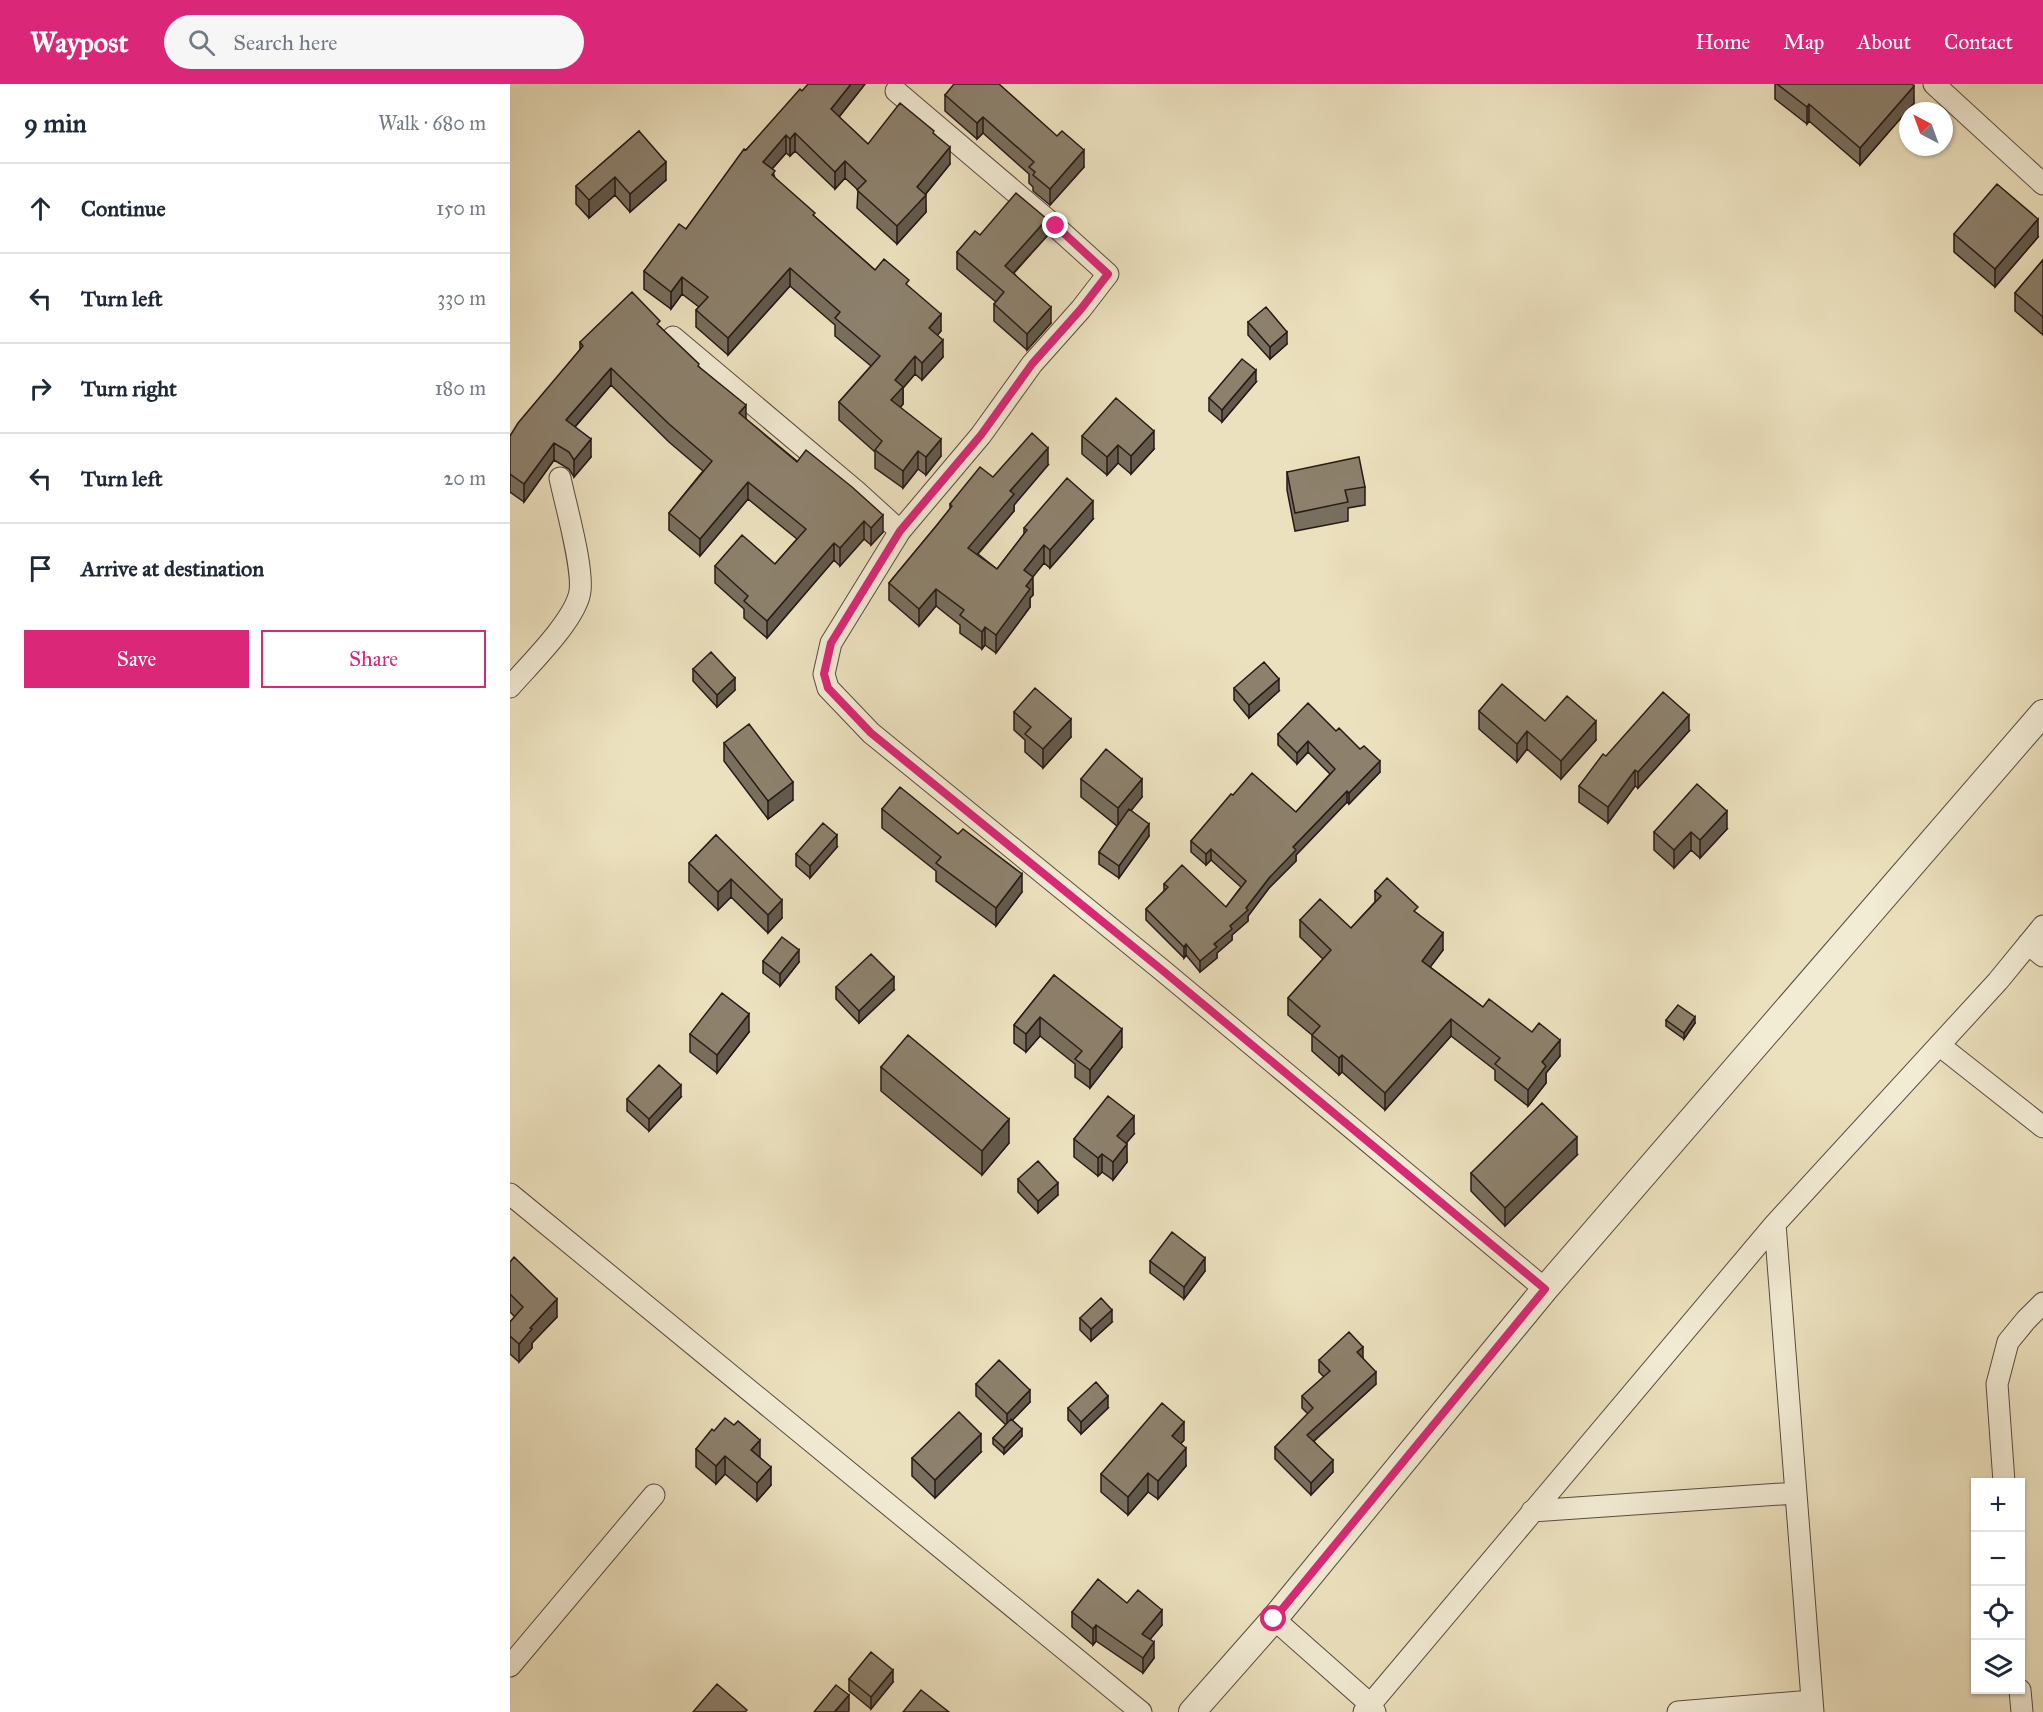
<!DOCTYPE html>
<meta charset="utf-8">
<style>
:root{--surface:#fff;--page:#f6f6f7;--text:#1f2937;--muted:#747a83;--line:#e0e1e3;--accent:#db2777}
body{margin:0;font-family:"IM FELL Great Primer",serif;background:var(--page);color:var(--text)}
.controls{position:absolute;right:18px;bottom:18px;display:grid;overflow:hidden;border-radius:0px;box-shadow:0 2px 4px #0004}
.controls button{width:54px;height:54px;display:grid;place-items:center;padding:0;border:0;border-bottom:2px solid var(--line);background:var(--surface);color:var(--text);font:30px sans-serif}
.compass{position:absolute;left:1389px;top:18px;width:54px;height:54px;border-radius:50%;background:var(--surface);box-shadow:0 2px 4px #0004;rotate:319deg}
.stop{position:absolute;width:18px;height:18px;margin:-14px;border:4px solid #db2777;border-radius:50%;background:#fff}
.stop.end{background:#db2777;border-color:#fff;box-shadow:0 2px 6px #0008}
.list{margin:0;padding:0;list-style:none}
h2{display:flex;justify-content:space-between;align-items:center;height:78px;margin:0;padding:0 24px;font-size:26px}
h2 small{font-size:20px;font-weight:400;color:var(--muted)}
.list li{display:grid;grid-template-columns:39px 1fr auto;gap:18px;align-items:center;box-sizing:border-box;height:90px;padding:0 24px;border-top:2px solid var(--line)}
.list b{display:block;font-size:22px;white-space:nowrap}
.list em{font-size:20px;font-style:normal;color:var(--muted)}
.actions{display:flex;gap:12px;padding:18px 24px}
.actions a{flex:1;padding:14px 0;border:2px solid var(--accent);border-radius:0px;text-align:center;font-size:21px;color:var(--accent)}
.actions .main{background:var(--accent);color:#fff}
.icon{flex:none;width:33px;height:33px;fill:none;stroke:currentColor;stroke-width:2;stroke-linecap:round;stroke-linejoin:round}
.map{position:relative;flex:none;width:1533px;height:1628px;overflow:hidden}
header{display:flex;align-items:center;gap:36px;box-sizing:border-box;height:84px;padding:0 30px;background:var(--accent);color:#fff}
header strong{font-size:28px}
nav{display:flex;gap:33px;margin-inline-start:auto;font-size:21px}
.search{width:420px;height:54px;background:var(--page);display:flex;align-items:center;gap:15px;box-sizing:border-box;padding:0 21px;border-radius:33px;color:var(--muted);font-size:22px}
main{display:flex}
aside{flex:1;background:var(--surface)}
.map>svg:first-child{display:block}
</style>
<header>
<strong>Waypost</strong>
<div class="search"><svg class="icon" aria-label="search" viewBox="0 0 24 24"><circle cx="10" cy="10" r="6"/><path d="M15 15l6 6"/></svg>Search here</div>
<nav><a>Home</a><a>Map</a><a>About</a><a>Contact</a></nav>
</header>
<main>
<aside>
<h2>9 min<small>Walk · 680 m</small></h2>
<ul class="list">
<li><svg class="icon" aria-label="ahead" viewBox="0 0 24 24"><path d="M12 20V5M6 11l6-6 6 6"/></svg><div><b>Continue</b></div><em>150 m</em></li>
<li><svg class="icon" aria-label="left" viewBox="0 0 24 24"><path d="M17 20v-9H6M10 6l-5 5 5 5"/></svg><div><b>Turn left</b></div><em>330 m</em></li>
<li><svg class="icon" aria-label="right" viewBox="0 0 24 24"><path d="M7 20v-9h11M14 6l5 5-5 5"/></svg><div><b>Turn right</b></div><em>180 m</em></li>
<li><svg class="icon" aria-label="left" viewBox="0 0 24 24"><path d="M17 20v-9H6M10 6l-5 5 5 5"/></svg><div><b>Turn left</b></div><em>20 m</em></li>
<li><svg class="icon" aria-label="arrive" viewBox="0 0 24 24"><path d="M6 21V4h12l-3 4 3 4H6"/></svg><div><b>Arrive at destination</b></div></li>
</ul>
<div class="actions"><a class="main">Save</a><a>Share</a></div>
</aside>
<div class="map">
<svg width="1533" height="1628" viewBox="0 0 1533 1628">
<rect width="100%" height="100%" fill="#ece1be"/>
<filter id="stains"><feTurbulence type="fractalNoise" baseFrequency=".00333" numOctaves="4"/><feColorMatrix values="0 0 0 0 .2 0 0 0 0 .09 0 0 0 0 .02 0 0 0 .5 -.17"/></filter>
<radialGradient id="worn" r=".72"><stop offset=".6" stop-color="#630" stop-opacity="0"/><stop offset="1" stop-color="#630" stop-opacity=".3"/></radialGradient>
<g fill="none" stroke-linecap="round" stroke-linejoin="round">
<g stroke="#584c40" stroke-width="23">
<path id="minor" d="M1424 0 1533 100
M386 7 546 143 598 190 571 225 522 280 471 351 390 447 321 559 314 590 318 604 361 649 652 886 1035 1205
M163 253 346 407 390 447
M0 603C20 580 61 540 69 512 76 491 55 419 50 394
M1518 860 1533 872
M1429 961 1533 1043
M0 1110 631 1628
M1265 1140 1303 1628
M1494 1398 1487 1300 1498 1258 1516 1236 1533 1219
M1022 1427 1286 1409
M764 1535 860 1620 865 1628
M0 1582 144 1411
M1510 1606 1512 1628
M854 1628 1265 1140 1488 897 1533 842
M1168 1628 1302 1617"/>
</g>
<g stroke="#584c40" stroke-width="28">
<path id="tertiary" d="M682 1628 764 1535 1035 1205 1533 629"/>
</g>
<use href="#minor" stroke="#f3ecd5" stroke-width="21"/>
<use href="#tertiary" stroke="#f3ecd5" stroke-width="26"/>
</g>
<path fill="#796f5e" stroke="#271a16" stroke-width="1.5" d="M355 0 329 33 358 60 424 50 440 80 415 111 416 128 387 160 347 124 348 106 335 94 325 105 285 67 280 72 276 69 262 85 265 94 305 133 365 186 399 203 431 247 427 251 433 273 412 296 405 290 393 304V320L390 324 431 372 416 391 408 385 393 404 365 384V368L329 336V318L361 282 325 252V241L280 202 218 271 186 243V226L189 223 172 210 161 225 134 205V187L176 145 236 66 292 7Z
M1265 0H1402L1404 19 1350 81 1299 37 1297 40 1265 15Z
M435 11 574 83 540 121 523 107V103L519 99V90L473 49 467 55 435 27Z
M129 47 156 96 120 128 105 111 79 134 66 120V102Z
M1444 150 1528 153 1485 203 1444 168Z
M470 151 537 152 504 189 541 239 517 266 484 237V220L486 218 447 185V168Z
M1533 176V251L1505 227V209Z
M738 238 777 260 760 275 738 251Z
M150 243 189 283 236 335 373 448 361 461 354 455 330 482 324 476 257 554 234 534V525L205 499V482L265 480 287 455 238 415 190 472 159 446V429L193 387 159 358 101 301 65 343 81 373 64 393 59 385 44 376 14 418 0 408V352L70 266V258Z
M746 298 712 338 699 327V314Z
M572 352 644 365 621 390 608 379 597 391 572 370Z
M538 381 504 421V427L468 470 487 485 514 450V444L583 435 540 484 534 479 522 493 523 511 520 514V523L486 569 475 561 472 565 450 549V541L426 522 409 542 379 516V499L427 441 440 425V420L483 393Z
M777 388 855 403V421L838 424V437L785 447 777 406Z
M183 585 225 606 207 623 183 597Z
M724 604 769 607 739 634 724 616Z
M969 627 1035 637 1086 656 1051 695 1017 665 1007 678 969 645Z
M504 628 561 653 533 684 515 668V656L504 646Z
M826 647 870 688 839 720 837 718 786 771V777L759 804 738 832V837L722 851V856L707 869V874L690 888 676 871 674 874 636 836V825L654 807V800L716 823 731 803 701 776 696 781 681 768V757L723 711 786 728 820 690 798 668 787 680 768 661V650Z
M1179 647 1128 704 1125 702 1098 739 1069 718V702L1096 672Z
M214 659 283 716 258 735 214 677Z
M571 695 632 713 621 726 639 752 609 794 589 780V768L607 742 571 713Z
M372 725 512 808 486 842 426 797V787L372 744Z
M1217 745 1190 774 1181 766 1164 784 1144 766V748Z
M206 751 272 834 258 849 221 813 208 826 179 798V779Z
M327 763 300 794 286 782V770Z
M865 807 908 830 933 866 920 883 973 923 1050 972 1036 989V999L1018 1022 985 996V986L941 952 875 1026 832 988 829 991 802 967V951L778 931V914L813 875 790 853V836L841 844 865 818Z
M253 877 289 878 270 902 253 889Z
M544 891 612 963 580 1004 565 993V980L530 952 516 968 504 959V941Z
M326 903 384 906 349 939 326 915Z
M1156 936 1185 939 1174 955 1156 942Z
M239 948 207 989 180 968V950Z
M371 983 499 1059 472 1091 371 1007Z
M171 1013 139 1047 117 1027V1015Z
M624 1050 616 1059 617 1078 603 1096 592 1088 588 1092 564 1073V1055Z
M1067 1071 995 1142 961 1107V1089Z
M508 1095 548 1111 528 1129 508 1108Z
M640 1177 695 1187 674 1215 640 1189Z
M0 1178 47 1233 22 1259V1264L9 1278 0 1270V1238L5 1233 0 1228Z
M570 1234 602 1238 581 1257 570 1246Z
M853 1274 866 1300 804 1357 823 1388 801 1411 765 1375V1363L798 1330 792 1324V1312L814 1293 809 1288V1276Z
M466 1300 520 1318 502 1336 512 1352 494 1370 483 1360V1354L496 1341 466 1312Z
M558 1324H598L571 1350 558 1336Z
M674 1356 671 1359 676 1382 648 1415 638 1408 618 1431 591 1408V1390Z
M186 1365 250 1374 261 1401 247 1417 215 1390 206 1400 186 1383Z
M471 1368 425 1414 402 1392V1374Z
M617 1519 652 1541 640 1555 644 1574 633 1589 586 1557 583 1561 562 1543V1528Z
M339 1595 383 1598 361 1625 339 1607Z"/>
<path fill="#635a4c" stroke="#271a16" stroke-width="1.5" d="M341 0H355L321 43V25Z
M1404 2V19L1350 81V64Z
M1299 20V37L1297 40V23Z
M473 33V49L467 55V39Z
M285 49V67L280 72V55Z
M276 51V69L253 95V78Z
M440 63V80L409 118 416 111V128L387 160V142L407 103Z
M574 66V83L540 121V105Z
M335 77V94L325 105V88Z
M156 78V96L120 128V110Z
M105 93V111L79 134V116Z
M537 135V152L495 198V182Z
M1528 135V153L1485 203V185Z
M280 184V202L218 271V254Z
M172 193V210L161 225V208Z
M541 223V239L517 266V250Z
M431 230V247L419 261V244Z
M777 248V260L760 275V263Z
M433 256V273L412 296V279Z
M405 272V290L393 304V320L381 334V316L385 296Z
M101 284V301L56 353V336Z
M746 286V298L712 338V326Z
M236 321V339L229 329Z
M644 347V365L621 390V372Z
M81 355V373L64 393V376Z
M431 355V372L416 391V373Z
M44 359V376L14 418V400Z
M608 361V379L597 391V373Z
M538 364V381L504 421V427L458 481V464L500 407Z
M408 367V385L393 404V387Z
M238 398V415L190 472V455Z
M583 417V435L540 484V466Z
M373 431V448L361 461V444Z
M354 437V455L330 482V464Z
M324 459V476L257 554V537Z
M534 461V479L514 504V486Z
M523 493V511L520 514V523L486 569V551L516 502Z
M426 505V522L409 542V525Z
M475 543V561L472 565V548Z
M225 594V606L207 623V611Z
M769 595V607L739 634V621Z
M1179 631V647L1128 704V688Z
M561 635V653L533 684V665Z
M1086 637V656L1051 695V677Z
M1017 647V665L1007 678V660Z
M798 657V668L787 680V669Z
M870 677V688L839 720V709Z
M1125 686V702L1098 739V723Z
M632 695V713L608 743V724Z
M283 698V716L258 735V717Z
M837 707V718L786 771V777L759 804 738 832V837L722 851V856L707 869V874L690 888V877L736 824 783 763Z
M1217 727V745L1190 774V756Z
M639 740V752L609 794V782Z
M1181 748V766L1164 784V766Z
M327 751V763L300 794V782Z
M701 765V776L696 781V770Z
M512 790V808L486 842V824Z
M221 795V813L208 826V808Z
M272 816V834L258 849V831Z
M933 849V866L912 894V877Z
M676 860V871L674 874V863Z
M289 866V878L270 902V890Z
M384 893V906L349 939V927Z
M239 930V948L207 989V971Z
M530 933V952L516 968V950Z
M1185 933V939L1174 955V949Z
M941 935V952L875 1026V1009Z
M612 945V963L580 1004V986Z
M1050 956V972L1036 989V999L1018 1022V1006L1032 978Z
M832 971V988L829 991V974Z
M171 1001V1013L139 1047V1035Z
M624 1032V1050L607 1070V1052Z
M499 1035V1059L472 1091V1067Z
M1067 1053V1071L995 1142V1124Z
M617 1060V1078L603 1096V1078Z
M592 1070V1088L588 1092V1074Z
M548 1099V1111L528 1129V1117Z
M695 1174V1187L674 1215V1203Z
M47 1215V1233L22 1259V1264L9 1278V1260L20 1244Z
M602 1226V1238L581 1257V1245Z
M853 1263V1275L847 1268Z
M866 1288V1300L797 1363V1351Z
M520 1306V1318L497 1342V1330Z
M598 1312V1324L571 1350V1338Z
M674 1338V1356L662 1370V1352Z
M512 1345V1352L494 1370V1364Z
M471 1350V1368L425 1414V1396Z
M250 1356V1374L241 1366Z
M676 1364V1382L648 1415V1397Z
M215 1372V1390L206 1400V1382Z
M823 1376V1388L801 1411V1399Z
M261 1383V1401L247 1417V1399Z
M638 1389V1408L618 1431V1413Z
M652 1526V1541L632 1565V1550Z
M586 1541V1557L583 1561V1545Z
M644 1558V1574L633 1589V1574Z
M383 1586V1598L361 1625V1613Z
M339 1611V1627L338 1628H325Z"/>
<path fill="#8d816d" stroke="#271a16" stroke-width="1.5" d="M298 0H341L321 25 358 60 390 19 424 47 423 49 440 63 407 103 416 111 387 142 347 106 356 97 335 77 325 88 285 49 280 55 276 51 253 78 265 87 262 91 305 129 303 131 365 186 374 175 399 196 396 200 431 230 419 244 433 256 412 279 405 272 385 296 393 303 381 316 431 355 416 373 408 367 393 387 365 366 372 357 329 318 370 272 325 234 330 228 280 184 218 254 186 226 198 213 172 193 161 208 134 187 169 140 176 145 234 65 236 66 290 5 292 7Z
M444 0H489L547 52 552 47 574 66 540 105 523 91 525 88 519 83 524 78 473 33 467 39 435 11Z
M1267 0H1402L1404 2 1350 64 1299 20 1297 23Z
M129 47 156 78 120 110 105 93 79 116 66 102Z
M1487 100 1528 135 1485 185 1444 150Z
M506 109 537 135 495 182 541 223 517 250 484 220 494 208 447 168 465 147 470 151Z
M1533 176V233L1505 209Z
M122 208 150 237 147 240 189 280 188 282 236 321 229 329 287 378 296 366 342 403 373 431 361 444 354 437 330 464 324 459 257 537 234 517 238 512 205 482 232 451 265 480 296 445 238 398 190 455 159 429 202 377 159 340 101 284 56 336 81 355 64 376 59 368 44 359 14 400 0 390V352L8 339 73 262 70 258Z
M756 223 777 248 760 263 738 238Z
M732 275 746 286 712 326 699 314Z
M606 314 644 347 621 372 608 361 597 373 572 352Z
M522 349 538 364 500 407 504 410 458 464 487 485 517 446 514 444 557 394 583 417 540 466 534 461 514 486 523 493 516 502 520 505 486 551 475 543 472 548 450 531 454 526 426 505 409 525 379 499 427 441 442 422 440 420 470 383 483 393Z
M849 373 855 403 835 406 838 418 785 429 777 388Z
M201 568 225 594 207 611 183 585Z
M754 578 769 595 739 621 724 604Z
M992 600 1035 637 1057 612 1086 637 1051 677 1017 647 1007 660 969 627Z
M525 604 561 635 533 665 515 650 521 643 504 628Z
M1153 608 1179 631 1128 688 1125 686 1098 723 1069 702 1093 670 1096 672Z
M798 619 826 647 829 644 850 665 854 662 870 677 839 709 837 707 783 763 786 766 759 794 736 824 738 826 720 842 722 845 704 860 707 863 690 877 676 860 674 863 636 825 658 803 654 800 672 781 716 823 736 797 701 765 696 770 681 757 721 710 723 711 742 689 786 728 825 685 798 657 787 669 768 650Z
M239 640 283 698 258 717 214 659Z
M596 665 632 695 608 724 571 695Z
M1187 700 1217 727 1190 756 1181 748 1164 766 1144 748Z
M390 703 448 750 453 745 512 790 486 824 426 779 431 773 372 725Z
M619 725 639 740 609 782 589 768Z
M313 739 327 751 300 782 286 770Z
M206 751 272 816 258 831 221 795 208 808 179 779Z
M877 794 908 823 904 827 933 849 912 877 973 923 979 915 1022 948 1029 939 1050 956 1032 978 1036 982 1018 1006 985 980 990 974 941 935 875 1009 832 971 829 974 802 951 810 942 778 914 821 866 790 836 810 815 841 844 871 812 865 807Z
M272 853 289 866 270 890 253 877Z
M361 870 384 893 349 927 326 903Z
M544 891 612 945 580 986 565 975 572 967 530 933 516 950 504 941Z
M212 909 239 930 207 971 180 950Z
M1168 921 1185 933 1174 949 1156 936Z
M398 951 499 1035 472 1067 371 983Z
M149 981 171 1001 139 1035 117 1015Z
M598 1012 624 1032 607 1052 617 1060 603 1078 592 1070 588 1074 564 1055Z
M1032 1019 1067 1053 995 1124 961 1089Z
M528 1077 548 1099 528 1117 508 1095Z
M662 1148 695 1174 674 1203 640 1177Z
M4 1173 47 1215 20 1244 22 1245 9 1260 0 1252V1238L13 1223 0 1210V1178Z
M591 1214 602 1226 581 1245 570 1234Z
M839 1248 853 1263 847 1268 866 1288 797 1351 823 1376 801 1399 765 1363 803 1324 792 1312 820 1287 809 1276Z
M489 1276 520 1306 497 1330 466 1300Z
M586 1298 598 1312 571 1338 558 1324Z
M652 1319 674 1338 662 1352 676 1364 648 1397 638 1389 618 1413 591 1390Z
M449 1328 471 1350 425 1396 402 1374Z
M215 1334 224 1341 228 1337 250 1356 241 1366 261 1383 247 1399 215 1372 206 1382 186 1365 202 1345 204 1347Z
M501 1335 512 1345 494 1364 483 1354Z
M588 1495 617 1519 628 1506 652 1526 632 1550 644 1558 633 1574 586 1541 583 1545 562 1528Z
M361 1568 383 1586 361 1613 339 1595Z
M207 1600 237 1626 235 1628H183Z
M326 1601 339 1611 325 1627 327 1628H304Z
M411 1606 439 1628H393Z"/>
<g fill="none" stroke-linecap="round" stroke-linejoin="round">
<path stroke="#db2777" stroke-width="8" d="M546 142 598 190 571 225 522 280 471 351 390 447 321 559 314 590 318 604 361 649 652 886 1035 1205 764 1535"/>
</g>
<rect width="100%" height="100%" filter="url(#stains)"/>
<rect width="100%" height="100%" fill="url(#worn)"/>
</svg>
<div class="controls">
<button>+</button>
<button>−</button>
<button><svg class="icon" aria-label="locate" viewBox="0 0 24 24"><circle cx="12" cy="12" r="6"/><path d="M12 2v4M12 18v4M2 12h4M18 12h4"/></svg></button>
<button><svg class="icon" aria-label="layers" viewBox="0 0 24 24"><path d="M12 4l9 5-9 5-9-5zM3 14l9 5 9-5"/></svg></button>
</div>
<svg class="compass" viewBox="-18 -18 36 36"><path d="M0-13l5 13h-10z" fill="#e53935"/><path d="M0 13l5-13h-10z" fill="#747a83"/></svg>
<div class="stop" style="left:764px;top:1535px"></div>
<div class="stop end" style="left:546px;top:142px"></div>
</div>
</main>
